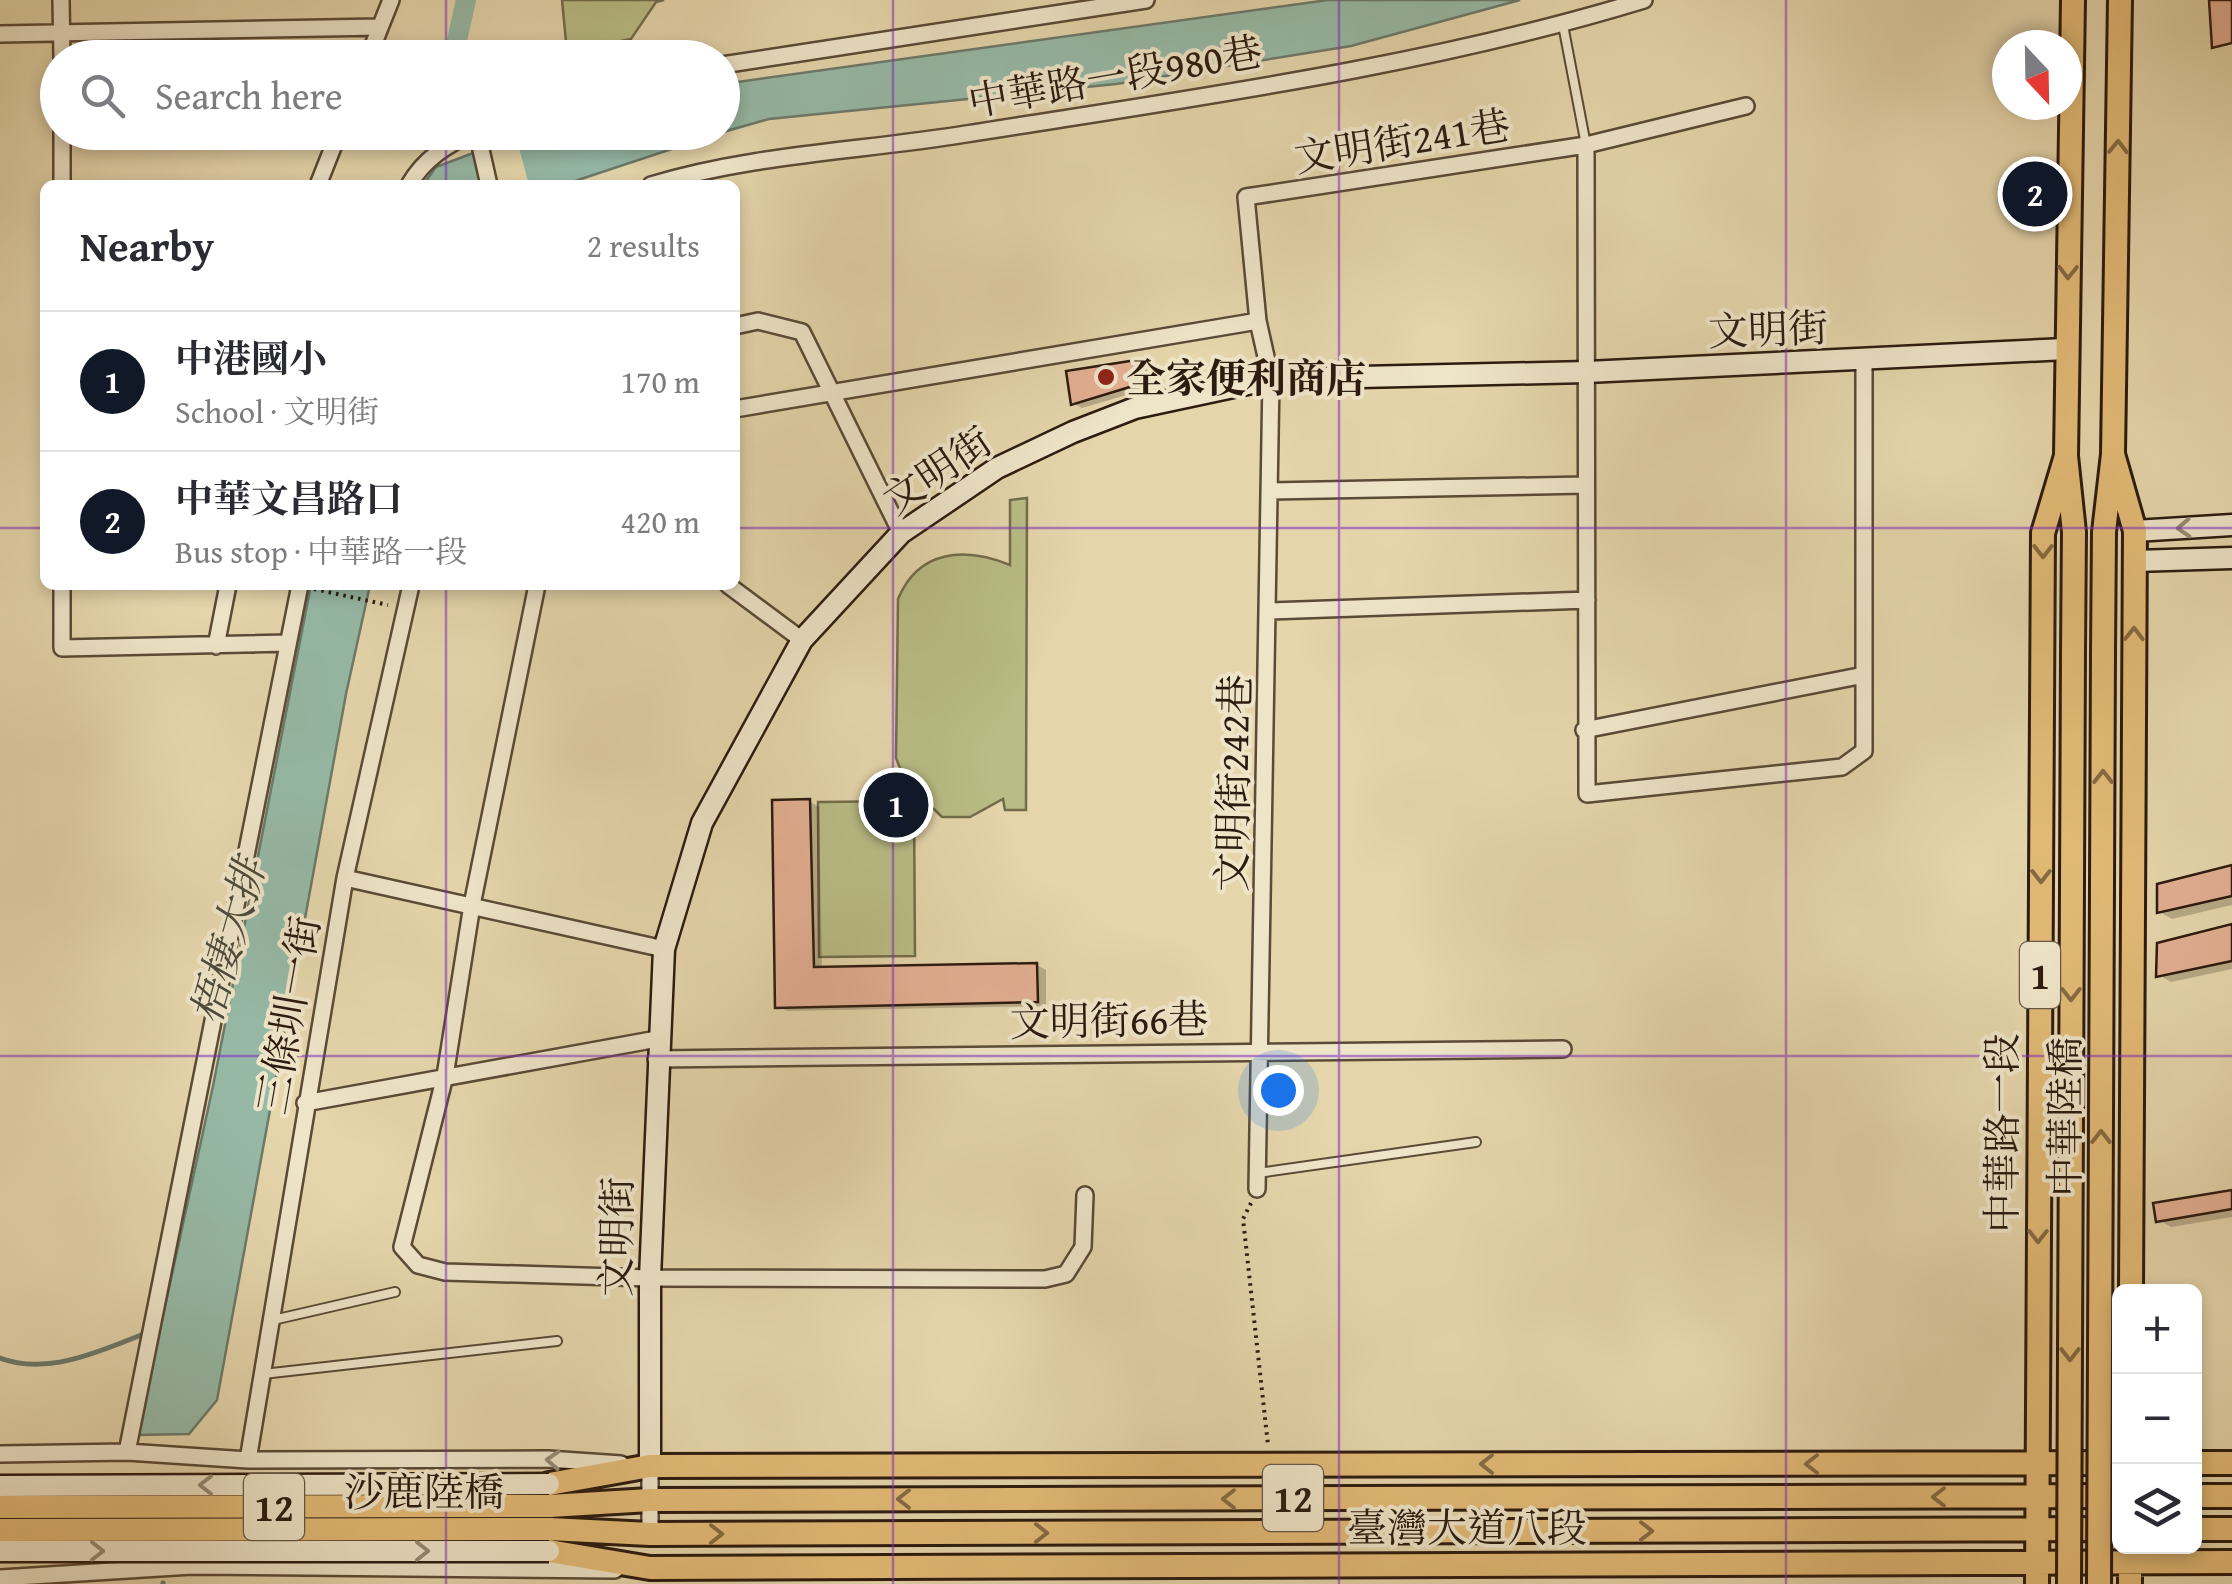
<!DOCTYPE html>
<meta charset="utf-8">
<style>
:root{--surface:#fff;--page:#f7f7f7;--text:#2b2b33;--muted:#7c7c81;--line:#e1e1e2;--accent:#111827}
body{margin:0;font-family:"Gentium Book Plus","Noto Serif TC",serif;background:var(--page);color:var(--text)}
.controls{position:absolute;right:30px;bottom:30px;display:grid;overflow:hidden;border-radius:15px;box-shadow:0 5px 15px #0003}
.controls button{width:90px;height:90px;display:grid;place-items:center;padding:0;border:0;border-bottom:2px solid var(--line);background:var(--surface);color:var(--text);font:50px sans-serif}
.compass{position:absolute;left:1992px;top:30px;width:90px;height:90px;border-radius:50%;background:var(--surface);box-shadow:0 5px 15px #0003;rotate:158deg}
.you{position:absolute;left:1278px;top:1090px;width:35px;height:35px;margin:-25px;border:8px solid #fff;border-radius:50%;background:#1a73e8;box-shadow:0 0 0 15px #1a73e833}
.badge{display:grid;place-items:center;width:65px;height:65px;border-radius:50%;background:var(--accent);color:#fff;font-size:32px;font-weight:700}
.pin{position:absolute;translate:-50% -50%;border:5px solid #fff;box-shadow:0 2px 10px #0006}
.list{margin:0;padding:0;list-style:none}
h2{display:flex;justify-content:space-between;align-items:center;height:130px;margin:0;padding:0 40px;font-size:42px}
h2 small{font-size:32px;font-weight:400;color:var(--muted)}
.list li{display:grid;grid-template-columns:65px 1fr auto;gap:30px;align-items:center;box-sizing:border-box;height:140px;padding:0 40px;border-top:2px solid var(--line)}
.list b{display:block;font-size:38px;white-space:nowrap}
.list p{margin:0;font-size:32px;white-space:nowrap;color:var(--muted)}
.list em{font-size:32px;font-style:normal;color:var(--muted)}
.icon{flex:none;width:55px;height:55px;fill:none;stroke:currentColor;stroke-width:2;stroke-linecap:round;stroke-linejoin:round}
.map{position:relative;flex:none;width:2232px;height:1584px;overflow:hidden}
.search{position:absolute;background:var(--surface);box-shadow:0 5px 15px #0003;left:40px;top:40px;width:700px;height:110px;display:flex;align-items:center;gap:25px;box-sizing:border-box;padding:0 35px;border-radius:55px;color:var(--muted);font-size:38px}
.panel{position:absolute;background:var(--surface);box-shadow:0 5px 15px #0003;left:40px;top:180px;width:700px;height:410px;border-radius:15px}
.map>svg:first-child{display:block}
</style>
<div class="map">
<svg width="2232" height="1584" viewBox="0 0 2232 1584">
<rect width="100%" height="100%" fill="#e5d5ab"/>
<filter id="stains"><feTurbulence type="fractalNoise" baseFrequency=".002" numOctaves="4"/><feColorMatrix values="0 0 0 0 .2 0 0 0 0 .09 0 0 0 0 .02 0 0 0 .5 -.17"/></filter>
<radialGradient id="worn" r=".72"><stop offset=".6" stop-color="#630" stop-opacity="0"/><stop offset="1" stop-color="#630" stop-opacity=".3"/></radialGradient>
<path fill="#b9bc86" stroke="#726c4a" stroke-width="2.5" d="M562 0H664L656 2 631 39 567 52Z
M1027 498 1026 810H1005L1003 799 970 817H942L905 781 896 758 898 599C919 549 965 547 1010 565V500Z
M914 801 915 956 819 957 818 802Z"/>
<path fill="#96b9a6" stroke="#6c7a6a" stroke-width="2.5" d="M1328 0H1520L1351 46 1116 84 769 119 723 132V84Z
M526 133H720L563 185H423L436 167Z
M311 585H370L346 694 217 1400 189 1434 137 1435 213 1086Z"/>
<path fill="#e5d5ab" d="M515 133 529 185H485L474 146Z"/>
<path fill="#0003" d="M1143 362 1152 367 1154 387 1082 408 1073 403Z
M810 802 819 807 822 970 1037 965 1046 970V1006L787 1011 778 1006Z
M2232 867V905L2172 919 2160 912Z
M2232 927V969L2171 982 2159 975Z
M2232 1192V1217L2171 1227 2159 1220Z"/>
<g fill="none" stroke-linecap="round" stroke-linejoin="round">
<path stroke="#6c7a6a" stroke-width="5" d="M0 1358C47 1376 101 1351 146 1333
M163 1583V1584"/>
<path stroke="#96b9a6" stroke-width="20" d="M453 58 466 0"/>
</g>
<path fill="#e3af93" stroke="#2c1b0f" stroke-width="2.5" d="M2209 0H2232V43L2212 48Z
M1143 359 1146 382 1071 405 1066 371Z
M810 799 814 967 1037 963 1038 1002 775 1008 772 800Z
M2232 865V896L2157 913V884Z
M2232 924V961L2156 977 2157 943Z
M2232 1190V1209L2156 1222 2153 1203Z"/>
<g fill="none" stroke-linecap="round" stroke-linejoin="round">
<g stroke="#5a4a36" stroke-width="12">
<path id="lane" d="M1563 25 1586 145
M1258 1173 1476 1142
M273 1320 395 1292
M263 1374 557 1341"/>
</g>
<g stroke="#5a4a36" stroke-width="20">
<path id="street" d="M61 0 62 58
M0 34 380 27
M368 58 391 0
M722 65 1146 0
M477 132 489 185
M1586 145 1587 794 1842 767 1864 751V360
M62 185V132
M318 185 339 132
M409 185C424 159 447 144 475 132
M651 185C753 154 862 151 966 134 1192 98 1425 67 1644 0
M735 326 758 321 802 332 901 533
M735 409 1258 321
M1270 491 1585 485
M62 585V648L288 643
M537 585 472 905 445 1076 402 1247 418 1265 445 1272 650 1278 1045 1279 1066 1274 1083 1247 1085 1195
M728 585 802 640
M1269 611 1587 600
M216 646 228 585
M1584 730 1864 675
M345 878 664 949
M656 1059 1563 1049
M305 1103 657 1039
M1257 1189 1271 379 1258 321 1246 197 1586 145 1746 106
M127 1452 300 585
M0 1454 127 1452 248 1460 548 1459 621 1464
M248 1460 345 878 411 585
M644 1466H650V1534
M0 1578 192 1566 615 1570"/>
</g>
<g stroke="#2c1b0f" stroke-width="25">
<path id="secondary" d="M2135 531 2232 525
M2135 561 2232 558
M650 1466V1278L664 949 702 823 802 640 901 533 997 468 1073 432 1135 408 1271 379 1587 372 2066 349"/>
</g>
<g stroke="#2c1b0f" stroke-width="28">
<path id="primary" d="M2113 454 2135 531 2131 1292
M2073 651 2074 532 2066 456 2073 0
M2103 651 2104 532 2113 454 2120 0
M2194 1463H2232
M549 1484 650 1466 2120 1463
M2194 1496H2232
M549 1506 650 1500 2120 1496
M549 1529 650 1534 2120 1529
M2194 1529H2232
M549 1551 650 1568 2232 1562
M2037 1584 2043 533 2066 456
M2130 1584V1546"/>
</g>
<path stroke="#2c1b0f" stroke-width="4" stroke-dasharray="2.5 5" stroke-linecap="butt" d="M421 132 427 142
M314 589 388 605
M1251 1203 1243 1219 1268 1445"/>
<use href="#lane" stroke="#eee4c8" stroke-width="8"/>
<use href="#street" stroke="#eee4c8" stroke-width="15"/>
<use href="#secondary" stroke="#eee4c8" stroke-width="20"/>
<use href="#primary" stroke="#e2ba76" stroke-width="22"/>
<g stroke="#2c1b0f" stroke-width="25" stroke-linecap="butt">
<path id="secondary-bridge" d="M0 1486 549 1484
M0 1551H549"/>
</g>
<g stroke="#2c1b0f" stroke-width="28" stroke-linecap="butt">
<path id="primary-bridge" d="M0 1507 549 1506
M0 1530 549 1529
M2069 1584 2073 651
M2099 1584 2103 651"/>
</g>
<use href="#secondary-bridge" stroke="#eee4c8" stroke-width="20"/>
<use href="#primary-bridge" stroke="#e2ba76" stroke-width="22"/>
</g>
<defs><path id="oneway-chevron" d="M-2-3.5L2.5 0L-2 3.5" fill="none" stroke-width="1.6" stroke-linecap="round" stroke-linejoin="round" transform="scale(2.5)"/></defs>
<g stroke="#876a42">
<use href="#oneway-chevron" transform="translate(2118 147) rotate(-89)"/>
<use href="#oneway-chevron" transform="translate(2068 272) rotate(91)"/>
<use href="#oneway-chevron" transform="translate(2043 551) rotate(90)"/>
<use href="#oneway-chevron" transform="translate(2134 634) rotate(-89)"/>
<use href="#oneway-chevron" transform="translate(2103 777) rotate(-90)"/>
<use href="#oneway-chevron" transform="translate(2041 876) rotate(90)"/>
<use href="#oneway-chevron" transform="translate(2071 994) rotate(90)"/>
<use href="#oneway-chevron" transform="translate(2101 1137) rotate(-90)"/>
<use href="#oneway-chevron" transform="translate(2038 1236) rotate(90)"/>
<use href="#oneway-chevron" transform="translate(2070 1354) rotate(90)"/>
<use href="#oneway-chevron" transform="translate(1487 1464) rotate(180)"/>
<use href="#oneway-chevron" transform="translate(1812 1464) rotate(180)"/>
<use href="#oneway-chevron" transform="translate(1939 1497) rotate(180)"/>
<use href="#oneway-chevron" transform="translate(904 1499) rotate(180)"/>
<use href="#oneway-chevron" transform="translate(1229 1499) rotate(180)"/>
<use href="#oneway-chevron" transform="translate(1646 1531)"/>
<use href="#oneway-chevron" transform="translate(1041 1533)"/>
<use href="#oneway-chevron" transform="translate(716 1534)"/>
</g>
<g stroke="#978a75">
<use href="#oneway-chevron" transform="translate(2184 528) rotate(177)"/>
<use href="#oneway-chevron" transform="translate(553 1460) rotate(-177)"/>
<use href="#oneway-chevron" transform="translate(206 1485) rotate(180)"/>
<use href="#oneway-chevron" transform="translate(97 1551)"/>
<use href="#oneway-chevron" transform="translate(422 1551)"/>
</g>
<path fill="none" stroke="#7b2cbf" stroke-width="2.5" stroke-opacity="0.55" d="M446 0V58M893 0V1584M1339 0V1584M1786 0V1584M446 132V185M0 528H45M735 528H2232M446 585V1584M0 1056H2232"/>
<circle fill="#8f2418" stroke="#eee4c8" stroke-width="4" cx="1106" cy="377" r="10"/>
<g text-anchor="middle" dominant-baseline="central" stroke-width="8" stroke-linejoin="round" paint-order="stroke">
<g fill="#eee4c8" stroke="#665746" stroke-width="2.5">
<rect x="2020" y="942" width="40" height="66" rx="8"/>
<rect x="1263" y="1465" width="60" height="66" rx="8"/>
<rect x="244" y="1474" width="60" height="66" rx="8"/>
</g>
<g font-size="38" font-weight="bold" fill="#2c1b0f">
<text x="2040" y="975">1</text>
<text x="1293" y="1498">12</text>
<text x="274" y="1507">12</text>
</g>
<g font-size="40" fill="#2c1b0f" stroke="#eee4c8">
<text transform="translate(1115 76) rotate(-10)">中華路一段980巷</text>
<text transform="translate(1402 141) rotate(-9)">文明街241巷</text>
<text transform="translate(1768 329) rotate(-2)">文明街</text>
<text transform="translate(937 470) rotate(-34)">文明街</text>
<text transform="translate(1233 783) rotate(-89)">文明街242巷</text>
<text transform="translate(288 1015) rotate(-80)">三條圳一街</text>
<text transform="translate(1109 1020) rotate(-1)">文明街66巷</text>
<text transform="translate(2064 1117) rotate(-90)">中華陸橋</text>
<text transform="translate(2001 1133) rotate(-90)">中華路一段</text>
<text transform="translate(616 1237) rotate(-89)">文明街</text>
<text x="424" y="1491">沙鹿陸橋</text>
<text x="1467" y="1527">臺灣大道八段</text>
</g>
<g font-size="40" font-weight="bold" fill="#2c1b0f" stroke="#eee4c8" text-anchor="start">
<text x="1126" y="377">全家便利商店</text>
</g>
<g font-size="42" font-style="italic" fill="#4c4a3c" stroke="#eee4c8">
<text transform="translate(227 941) rotate(-74)">梧棲大排</text>
</g>
</g>
<rect width="100%" height="100%" filter="url(#stains)"/>
<rect width="100%" height="100%" fill="url(#worn)"/>
</svg>
<div class="controls">
<button>+</button>
<button>−</button>
<button><svg class="icon" aria-label="layers" viewBox="0 0 24 24"><path d="M12 4l9 5-9 5-9-5zM3 14l9 5 9-5"/></svg></button>
</div>
<svg class="compass" viewBox="-18 -18 36 36"><path d="M0-13l5 13h-10z" fill="#e53935"/><path d="M0 13l5-13h-10z" fill="#7c7c81"/></svg>
<div class="you"></div>
<div class="pin badge" style="left:896px;top:805px">1</div>
<div class="pin badge" style="left:2035px;top:194px">2</div>
<div class="search"><svg class="icon" aria-label="search" viewBox="0 0 24 24"><circle cx="10" cy="10" r="6"/><path d="M15 15l6 6"/></svg>Search here</div>
<section class="panel">
<h2>Nearby<small>2 results</small></h2>
<ul class="list">
<li><span class="badge">1</span><div><b>中港國小</b><p>School · 文明街</p></div><em>170 m</em></li>
<li><span class="badge">2</span><div><b>中華文昌路口</b><p>Bus stop · 中華路一段</p></div><em>420 m</em></li>
</ul>
</section>
</div>
